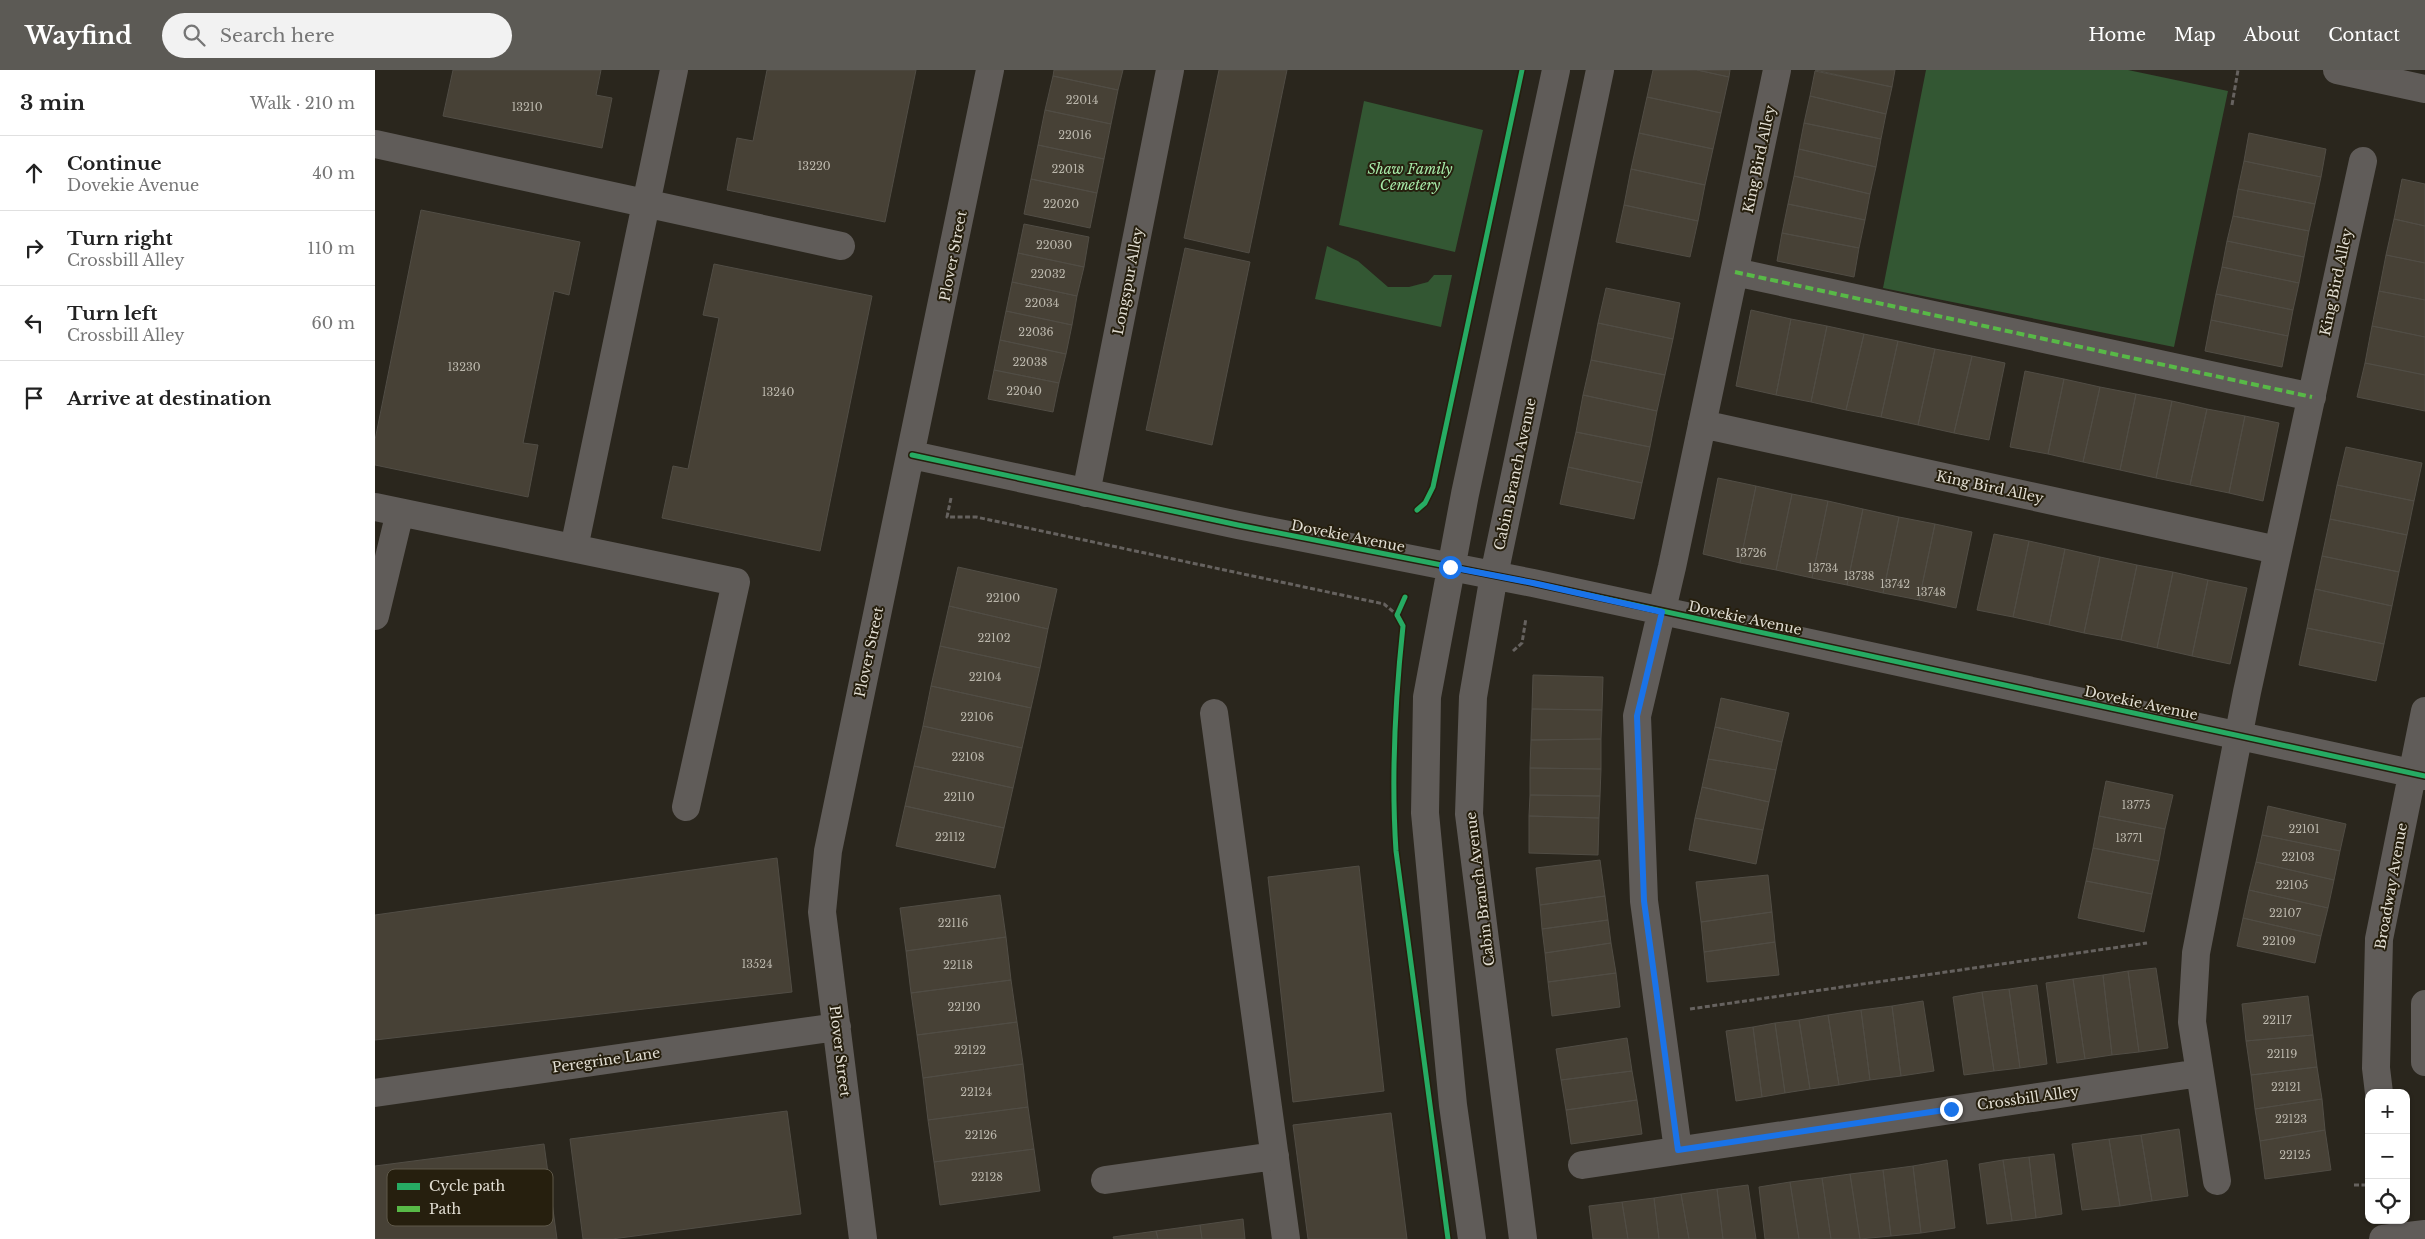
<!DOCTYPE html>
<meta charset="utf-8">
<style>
:root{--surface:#fff;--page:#f2f2f2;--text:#222;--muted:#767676;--line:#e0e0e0;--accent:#5c5a55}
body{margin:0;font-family:"Libre Baskerville",serif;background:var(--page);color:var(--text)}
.controls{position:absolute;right:15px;bottom:15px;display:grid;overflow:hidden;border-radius:10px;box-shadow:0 1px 4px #0004}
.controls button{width:45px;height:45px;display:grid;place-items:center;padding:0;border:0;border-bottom:1px solid var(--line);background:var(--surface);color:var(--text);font:25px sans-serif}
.stop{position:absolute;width:15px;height:15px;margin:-11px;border:4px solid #1a73e8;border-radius:50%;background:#fff}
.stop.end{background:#1a73e8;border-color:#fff;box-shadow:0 1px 5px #0008}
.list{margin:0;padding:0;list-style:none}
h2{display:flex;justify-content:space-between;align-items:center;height:65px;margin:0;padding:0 20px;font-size:21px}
h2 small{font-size:16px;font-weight:400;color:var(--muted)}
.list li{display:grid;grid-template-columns:32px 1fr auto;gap:15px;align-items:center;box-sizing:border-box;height:75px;padding:0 20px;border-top:1px solid var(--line)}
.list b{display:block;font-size:19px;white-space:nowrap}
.list p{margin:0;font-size:16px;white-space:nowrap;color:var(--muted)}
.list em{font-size:16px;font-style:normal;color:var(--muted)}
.icon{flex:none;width:28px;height:28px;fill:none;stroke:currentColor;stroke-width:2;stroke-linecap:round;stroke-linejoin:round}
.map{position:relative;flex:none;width:2050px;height:1169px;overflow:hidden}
header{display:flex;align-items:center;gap:30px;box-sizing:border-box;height:70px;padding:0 25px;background:var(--accent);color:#fff}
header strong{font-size:24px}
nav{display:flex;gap:28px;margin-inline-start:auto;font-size:18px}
.search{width:350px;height:45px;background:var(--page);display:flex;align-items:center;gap:12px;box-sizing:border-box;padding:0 18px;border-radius:28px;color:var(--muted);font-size:19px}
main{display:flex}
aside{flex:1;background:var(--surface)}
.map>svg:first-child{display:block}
</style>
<header>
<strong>Wayfind</strong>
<div class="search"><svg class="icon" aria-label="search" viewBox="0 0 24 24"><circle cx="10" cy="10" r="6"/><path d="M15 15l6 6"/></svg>Search here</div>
<nav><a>Home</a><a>Map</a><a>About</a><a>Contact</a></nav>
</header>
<main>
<aside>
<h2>3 min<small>Walk · 210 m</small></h2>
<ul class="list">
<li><svg class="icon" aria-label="ahead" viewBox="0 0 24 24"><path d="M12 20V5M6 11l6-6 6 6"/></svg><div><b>Continue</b><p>Dovekie Avenue</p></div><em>40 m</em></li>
<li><svg class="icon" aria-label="right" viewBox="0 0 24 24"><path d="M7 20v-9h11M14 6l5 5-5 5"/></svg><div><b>Turn right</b><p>Crossbill Alley</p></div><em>110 m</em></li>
<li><svg class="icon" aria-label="left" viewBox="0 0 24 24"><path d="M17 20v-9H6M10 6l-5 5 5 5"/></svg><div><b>Turn left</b><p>Crossbill Alley</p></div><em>60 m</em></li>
<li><svg class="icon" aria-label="arrive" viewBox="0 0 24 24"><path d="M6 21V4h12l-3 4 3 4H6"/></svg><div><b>Arrive at destination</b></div></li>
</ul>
</aside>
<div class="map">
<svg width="2050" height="1169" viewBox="0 0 2050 1169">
<rect width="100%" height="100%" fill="#2a261d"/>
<path fill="#335733" d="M1551 0H1753L1853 21 1799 277 1508 218Z
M989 31 1108 60 1080 182 964 155Z
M952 176 983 191 1013 217H1034L1053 212 1059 205H1077L1066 257 940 229Z"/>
<path fill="#474136" stroke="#514d45" d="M78 0H226L221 25 237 28 227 78 68 46Z
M392 0H541L510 152 352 120 362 68 378 71Z
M679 0H748L743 20 678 6Z
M844 0H912L874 183 809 168Z
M1278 0H1322L1354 7 1346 43 1272 27Z
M1322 0H1355L1354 7Z
M1440 0H1520L1517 17Z
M1440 1 1517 17 1511 44 1435 26Z
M678 6 743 20 736 54 670 40Z
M1435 26 1511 44 1506 69 1429 53Z
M1272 27 1346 43 1338 79 1264 63Z
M670 40 736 54 729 89 663 75Z
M1429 53 1506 69 1501 97 1424 79Z
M1264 63 1338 79 1330 115 1256 99Z
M1874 63 1951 79 1946 107 1869 91Z
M663 75 729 89 722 123 656 109Z
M1424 79 1501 97 1495 124 1419 106Z
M1869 91 1946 107 1940 134 1863 119Z
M1256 99 1330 115 1323 151 1249 135Z
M1419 106 1495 124 1490 150 1413 134Z
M656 109 722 123 715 158 649 144Z
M2027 109 2050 114V156L2019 149Z
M1863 119 1940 134 1934 161 1858 146Z
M1413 134 1490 150 1484 178 1407 163Z
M1249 135 1323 151 1315 187 1241 172Z
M46 140 205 172 194 225 179 221 148 373 163 375 153 427 0 395V370Z
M1858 146 1934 161 1929 187 1852 171Z
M2019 149 2050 156V193L2011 185Z
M649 154 714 167 709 197 643 183Z
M1407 163 1484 178 1479 207 1402 191Z
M1852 171 1929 187 1924 213 1847 197Z
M810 178 875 192 837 375 771 360Z
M643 183 709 197 702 226 637 212Z
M2011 185 2050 193V230L2004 221Z
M339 194 497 226 445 481 287 448 298 396 313 399 344 248 328 245Z
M1847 197 1924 213 1918 240 1841 224Z
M637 212 702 226 697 255 631 241Z
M1231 218 1305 233 1298 269 1223 253Z
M2004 221 2050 230V267L1997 256Z
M1841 224 1918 240 1913 266 1836 250Z
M1376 240 1416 249 1401 325 1361 316Z
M631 241 697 255 691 284 625 270Z
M1416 249 1452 256 1436 332 1401 325Z
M1836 250 1913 266 1907 297 1830 281Z
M1223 253 1298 269 1290 305 1216 290Z
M1452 256 1489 264 1471 340 1436 332Z
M1997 256 2050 267V305L1990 293Z
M1489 264 1523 271 1506 347 1471 340Z
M625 270 691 284 684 313 619 300Z
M1523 271 1560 279 1543 355 1506 347Z
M1560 279 1597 286 1579 363 1543 355Z
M1597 286 1630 293 1614 370 1579 363Z
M1216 290 1290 305 1282 341 1208 325Z
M1990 293 2050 305V341L1982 327Z
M619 300 684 313 678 342 613 329Z
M1650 301 1689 309 1673 384 1635 377Z
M1689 309 1725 317 1708 392 1673 384Z
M1725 317 1761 324 1745 400 1708 392Z
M1761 324 1797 331 1781 408 1745 400Z
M1208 325 1282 341 1275 377 1201 362Z
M1797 331 1832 339 1815 415 1781 408Z
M1832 339 1870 346 1854 423 1815 415Z
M1870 346 1904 353 1888 431 1854 423Z
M1201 362 1275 377 1267 413 1193 397Z
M1971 377 2047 393 2039 431 1962 415Z
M1193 397 1267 413 1259 449 1185 434Z
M1343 408 1381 416 1365 493 1328 484Z
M1962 415 2039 431 2032 465 1955 449Z
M1381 416 1417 424 1401 500 1365 493Z
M1417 424 1453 431 1437 508 1401 500Z
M1453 431 1488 439 1472 515 1437 508Z
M1488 439 1524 447 1508 523 1472 515Z
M1524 447 1560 454 1544 530 1508 523Z
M1955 449 2032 465 2024 502 1947 486Z
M1560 454 1597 462 1581 538 1544 530Z
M1619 464 1654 471 1638 547 1602 540Z
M1654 471 1690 479 1674 555 1638 547Z
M1690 479 1725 487 1709 563 1674 555Z
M1947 486 2024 502 2017 536 1940 519Z
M1725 487 1762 495 1746 570 1709 563Z
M1762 495 1798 502 1782 578 1746 570Z
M583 497 682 519 673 559 574 536Z
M1798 502 1833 510 1817 586 1782 578Z
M1833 510 1872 518 1855 594 1817 586Z
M1940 519 2017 536 2009 574 1932 558Z
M574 536 673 559 665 598 565 576Z
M1932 558 2009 574 2001 611 1924 595Z
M565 576 665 598 656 638 556 616Z
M1158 605 1228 607 1227 640 1157 639Z
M556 616 656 638 647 678 548 656Z
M1346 628 1414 643 1407 672 1340 657Z
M1157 639 1227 640 1226 669 1156 670Z
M548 656 647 678 638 718 539 696Z
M1340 657 1407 672 1401 700 1333 689Z
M1226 669V699L1155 698 1156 670Z
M1333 689 1401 700 1394 732 1327 717Z
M539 696 638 718 629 758 530 736Z
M1155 698 1226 699 1225 726 1155 725Z
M1731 711 1798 725 1790 759 1724 746Z
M1327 717 1394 732 1388 760 1320 748Z
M1155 725 1225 726 1224 748 1154 746Z
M530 736 629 758 620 798 521 776Z
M1893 736 1971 754 1965 781 1887 765Z
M1154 746 1224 748 1223 785 1154 783Z
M1724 746 1790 759 1784 791 1718 778Z
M1320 748 1388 760 1381 794 1314 780Z
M1887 765 1965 781 1959 810 1881 792Z
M1718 778 1784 791 1777 824 1711 811Z
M402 788 417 922 0 970V845Z
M1225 790 1230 826 1165 835 1161 798Z
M1881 792 1959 810 1953 838 1874 820Z
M984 796 1009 1021 918 1032 893 807Z
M1393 805 1397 842 1326 852 1321 812Z
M1711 811 1777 824 1769 862 1703 848Z
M1874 820 1953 838 1946 866 1868 848Z
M625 825 631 867 531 881 525 838Z
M1230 826 1233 850 1167 859 1165 835Z
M1397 842 1400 872 1329 882 1326 852Z
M1868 848 1946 866 1940 893 1862 876Z
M1233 850 1236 873 1170 883 1167 859Z
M631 867 636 910 536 923 531 881Z
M1400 872 1404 905 1332 912 1329 882Z
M1236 873 1241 903 1173 912 1170 883Z
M1781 898 1793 978 1764 982 1753 901Z
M1753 901 1764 982 1737 985 1728 905Z
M1241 903 1245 937 1177 946 1173 912Z
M1728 905 1737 985 1710 989 1698 909Z
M1698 909 1710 989 1682 993 1671 913Z
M636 910 642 952 542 965 536 923Z
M1662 915 1672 994 1645 998 1634 919Z
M1634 919 1645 998 1619 1001 1607 922Z
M1607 922 1619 1001 1589 1005 1578 927Z
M1933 926 1938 965 1871 971 1867 934Z
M1548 931 1559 1001 1526 1006 1517 936Z
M1517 936 1526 1006 1495 1010 1486 940Z
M1486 940 1495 1010 1464 1015 1453 945Z
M1453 945 1464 1015 1435 1019 1424 950Z
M1424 950 1435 1019 1410 1023 1400 953Z
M642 952 648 994 548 1008 542 965Z
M1400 953 1410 1023 1387 1027 1378 957Z
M1378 957 1387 1027 1361 1031 1351 961Z
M1938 965 1942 997 1876 1005 1871 971Z
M1252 968 1257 1001 1186 1010 1181 979Z
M648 994 653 1037 553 1050 548 1008Z
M1942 997 1947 1029 1880 1039 1876 1005Z
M1257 1001 1262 1030 1191 1040 1186 1010Z
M1947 1029 1950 1060 1885 1071 1880 1039Z
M1262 1030 1267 1064 1196 1074 1191 1040Z
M653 1037 659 1079 559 1092 553 1050Z
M412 1041 426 1144 237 1169H208L195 1069Z
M1016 1043 1032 1169H933L918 1055Z
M1804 1059 1813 1126 1777 1131 1766 1065Z
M1950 1060 1956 1100 1890 1109 1885 1071Z
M1766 1065 1777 1131 1745 1136 1734 1069Z
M1734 1069 1745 1136 1707 1140 1697 1074Z
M169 1074 182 1169H0V1096Z
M659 1079 665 1121 565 1135 559 1092Z
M1679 1084 1687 1144 1661 1148 1654 1087Z
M1654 1087 1661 1148 1637 1151 1628 1090Z
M1572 1090 1580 1158 1546 1163 1538 1096Z
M1628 1090 1637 1151 1612 1154 1604 1094Z
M1538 1096 1546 1163 1516 1166 1508 1100Z
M1508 1100 1516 1166 1485 1169 1475 1104Z
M1475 1104 1485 1169H1456L1447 1108Z
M1447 1108 1456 1169H1424L1415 1112Z
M1415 1112 1424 1169H1390L1384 1117Z
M1373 1115 1381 1169H1348L1342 1119Z
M1342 1119 1348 1169H1314L1306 1124Z
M1306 1124 1314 1169H1284L1279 1128Z
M1279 1128 1284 1169H1253L1247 1132Z
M1247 1132 1253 1169H1218L1214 1136Z
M868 1149 870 1169H827L825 1155Z
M825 1155 827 1169H783L781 1161Z
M781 1161 783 1169H739L738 1167Z"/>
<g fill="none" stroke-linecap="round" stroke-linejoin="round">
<path stroke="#66625f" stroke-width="3" stroke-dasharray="5 2.5" stroke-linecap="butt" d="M1857 35 1863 0
M576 428 572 447H601L1009 534 1022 545
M1138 581 1147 573 1151 548
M1315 939 1772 873
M1979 1115H1994"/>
<path stroke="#605c59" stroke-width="28" d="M1962 0 2050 19
M0 74 466 176
M1360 202 1937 327
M1327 354 1902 480
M537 385 863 455 1158 513 2050 706
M711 423 795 0
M0 437 361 512 311 737
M199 478 299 0
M0 546 25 442
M839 643 911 1169
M2050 934V992
M0 1023 462 957
M2004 1023 2001 998 2004 869 2050 641
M1303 1080 1269 831 1262 646 1297 497 1402 0
M1207 1095 1825 1003
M730 1110 900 1086
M1842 1111 1817 952 1821 883 1872 622 1988 91
M488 1169 447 842 453 781 615 0
M1097 1169 1078 1035 1050 743 1052 627 1090 424 1181 0
M1148 1169 1094 744 1098 627 1119 505 1225 0
M2008 1169 2050 1164"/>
<path stroke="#58b947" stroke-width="4" stroke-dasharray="8 4" stroke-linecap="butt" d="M1360 202 1937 327"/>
<g stroke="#261f0e" stroke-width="8">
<path id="cycleway" d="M537 385 863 455 1158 513 2050 706
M1042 440 1050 433 1058 417 1147 0
M1030 527 1022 545 1028 556C1020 631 1016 706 1021 781L1073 1169"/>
</g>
<use href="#cycleway" stroke="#26ab63" stroke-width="5"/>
</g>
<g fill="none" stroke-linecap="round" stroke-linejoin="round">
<path stroke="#1a73e8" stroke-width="6" d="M1075 497 1158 513 1287 542 1262 646 1269 831 1303 1080 1576 1039"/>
</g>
<g text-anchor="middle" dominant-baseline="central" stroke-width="4" stroke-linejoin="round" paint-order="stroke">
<g font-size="11" fill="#bbb7ac">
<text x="707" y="30">22014</text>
<text x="152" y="37">13210</text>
<text x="700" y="65">22016</text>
<text x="439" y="96">13220</text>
<text x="693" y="99">22018</text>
<text x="686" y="134">22020</text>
<text x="679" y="175">22030</text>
<text x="673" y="204">22032</text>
<text x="667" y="233">22034</text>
<text x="661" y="262">22036</text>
<text x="655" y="292">22038</text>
<text x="89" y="297">13230</text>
<text x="649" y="321">22040</text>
<text x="403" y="322">13240</text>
<text x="1376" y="483">13726</text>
<text x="1448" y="498">13734</text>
<text x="1484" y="506">13738</text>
<text x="1520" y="514">13742</text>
<text x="1556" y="522">13748</text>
<text x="628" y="528">22100</text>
<text x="619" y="568">22102</text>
<text x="610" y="607">22104</text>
<text x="602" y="647">22106</text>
<text x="593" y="687">22108</text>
<text x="584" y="727">22110</text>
<text x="1761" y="735">13775</text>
<text x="1929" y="759">22101</text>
<text x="575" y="767">22112</text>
<text x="1754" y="768">13771</text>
<text x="1923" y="787">22103</text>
<text x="1917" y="815">22105</text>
<text x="1910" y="843">22107</text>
<text x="578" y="853">22116</text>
<text x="1904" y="871">22109</text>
<text x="382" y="894">13524</text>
<text x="583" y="895">22118</text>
<text x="589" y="937">22120</text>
<text x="1902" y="950">22117</text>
<text x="595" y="980">22122</text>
<text x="1907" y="984">22119</text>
<text x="1911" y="1017">22121</text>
<text x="601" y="1022">22124</text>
<text x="1916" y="1049">22123</text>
<text x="606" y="1065">22126</text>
<text x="1920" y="1085">22125</text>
<text x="612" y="1107">22128</text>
</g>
<g font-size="14" fill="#e2ded3" stroke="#261f0e">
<text transform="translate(1384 89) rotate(-78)">King Bird Alley</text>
<text transform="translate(578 186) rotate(-79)">Plover Street</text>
<text transform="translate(753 211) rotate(-79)">Longspur Alley</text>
<text transform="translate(1961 212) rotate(-78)">King Bird Alley</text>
<text transform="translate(1140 404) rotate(-78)">Cabin Branch Avenue</text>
<text transform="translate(1615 417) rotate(12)">King Bird Alley</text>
<text transform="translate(973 466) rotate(11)">Dovekie Avenue</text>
<text transform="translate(1370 548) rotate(12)">Dovekie Avenue</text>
<text transform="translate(494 582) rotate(-78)">Plover Street</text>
<text transform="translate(1766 633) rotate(12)">Dovekie Avenue</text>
<text transform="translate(2016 816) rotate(-80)">Broadway Avenue</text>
<text transform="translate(1105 819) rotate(-97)">Cabin Branch Avenue</text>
<text transform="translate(465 981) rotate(83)">Plover Street</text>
<text transform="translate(231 990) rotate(-8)">Peregrine Lane</text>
<text transform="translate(1653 1028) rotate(-8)">Crossbill Alley</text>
</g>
<g font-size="14" font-style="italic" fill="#a7eba9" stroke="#261f0e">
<text x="1035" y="99">Shaw Family<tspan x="1035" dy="16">Cemetery</tspan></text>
</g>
</g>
<rect x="12" y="1099" width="166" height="57" rx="8" fill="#261f0e" stroke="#5e5849" stroke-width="1"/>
<rect x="22" y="1113" width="23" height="7" fill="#26ab63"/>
<rect x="22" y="1136" width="23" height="6" fill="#58b947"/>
<g font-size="14" fill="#e2ded3">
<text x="54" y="1121">Cycle path</text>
<text x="54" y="1144">Path</text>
</g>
</svg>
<div class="controls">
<button>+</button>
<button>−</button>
<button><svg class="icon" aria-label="locate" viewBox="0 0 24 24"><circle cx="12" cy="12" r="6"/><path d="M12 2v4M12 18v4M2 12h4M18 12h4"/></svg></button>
</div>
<div class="stop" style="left:1075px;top:497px"></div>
<div class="stop end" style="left:1576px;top:1039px"></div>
</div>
</main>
